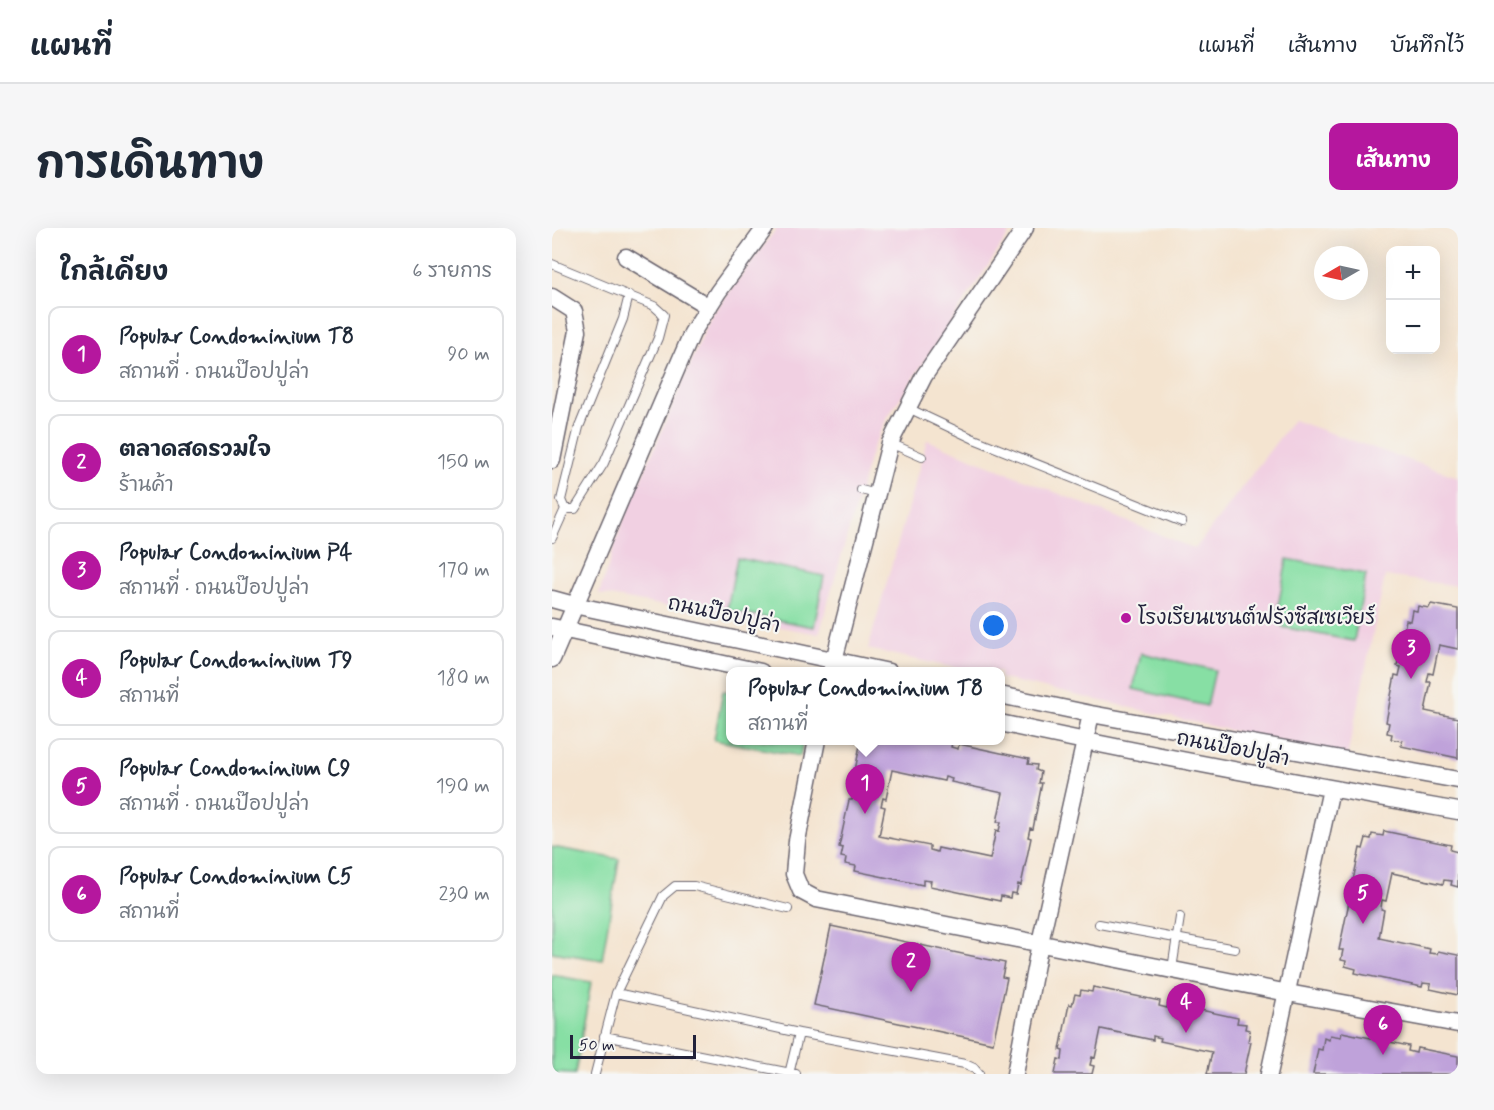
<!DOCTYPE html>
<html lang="th">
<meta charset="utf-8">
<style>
:root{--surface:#fff;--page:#f6f6f7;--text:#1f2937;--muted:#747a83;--line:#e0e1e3;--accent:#b5179e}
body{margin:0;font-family:Mynerve,"Playpen Sans Thai",sans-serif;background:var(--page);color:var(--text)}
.controls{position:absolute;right:18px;top:18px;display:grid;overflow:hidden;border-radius:12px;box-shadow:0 6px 24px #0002}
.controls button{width:54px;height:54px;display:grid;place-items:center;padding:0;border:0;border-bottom:2px solid var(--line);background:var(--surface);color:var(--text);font:30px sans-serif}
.compass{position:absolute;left:762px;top:18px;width:54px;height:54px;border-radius:50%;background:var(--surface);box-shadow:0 6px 24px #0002;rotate:261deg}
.scale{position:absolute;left:18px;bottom:15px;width:126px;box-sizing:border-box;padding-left:6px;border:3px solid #22223b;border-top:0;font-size:16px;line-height:21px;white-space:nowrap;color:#22223b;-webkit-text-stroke:4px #f6f6f2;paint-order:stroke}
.you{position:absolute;left:442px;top:398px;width:21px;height:21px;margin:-15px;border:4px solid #fff;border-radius:50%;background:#1a73e8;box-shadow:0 0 0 9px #1a73e833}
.badge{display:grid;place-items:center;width:39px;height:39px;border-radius:50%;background:var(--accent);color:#fff;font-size:20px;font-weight:700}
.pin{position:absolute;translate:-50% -50px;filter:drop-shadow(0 2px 3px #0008)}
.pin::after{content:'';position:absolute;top:32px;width:21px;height:18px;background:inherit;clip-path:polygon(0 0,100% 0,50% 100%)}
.popup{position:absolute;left:174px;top:439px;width:279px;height:78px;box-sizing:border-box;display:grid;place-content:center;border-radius:12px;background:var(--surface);filter:drop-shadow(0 2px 4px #0005);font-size:20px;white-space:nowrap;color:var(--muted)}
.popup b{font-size:22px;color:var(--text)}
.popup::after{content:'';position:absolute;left:50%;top:100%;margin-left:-12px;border:12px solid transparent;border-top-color:var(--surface)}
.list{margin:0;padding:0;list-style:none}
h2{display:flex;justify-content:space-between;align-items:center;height:78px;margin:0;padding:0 24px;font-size:26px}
h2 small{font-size:20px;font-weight:400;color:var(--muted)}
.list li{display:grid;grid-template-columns:39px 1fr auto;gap:18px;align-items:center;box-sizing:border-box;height:96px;margin:0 12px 12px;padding:0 12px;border:2px solid var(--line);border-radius:12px}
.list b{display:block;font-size:22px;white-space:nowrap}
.list p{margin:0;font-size:20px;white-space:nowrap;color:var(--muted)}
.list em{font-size:20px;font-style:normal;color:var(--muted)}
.map{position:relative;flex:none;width:906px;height:846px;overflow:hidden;border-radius:12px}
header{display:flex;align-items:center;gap:36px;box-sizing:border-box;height:84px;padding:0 30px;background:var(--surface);border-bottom:2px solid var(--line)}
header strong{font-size:28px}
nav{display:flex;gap:33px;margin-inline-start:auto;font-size:21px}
.intro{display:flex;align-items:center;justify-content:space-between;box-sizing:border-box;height:144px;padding:0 36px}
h1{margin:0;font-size:42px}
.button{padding:15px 27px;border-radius:12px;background:var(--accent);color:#fff;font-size:21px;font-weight:700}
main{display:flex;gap:36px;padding:0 36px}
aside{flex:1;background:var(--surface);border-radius:12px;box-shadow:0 6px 24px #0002}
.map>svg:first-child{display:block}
</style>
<header>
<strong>แผนที่</strong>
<nav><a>แผนที่</a><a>เส้นทาง</a><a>บันทึกไว้</a></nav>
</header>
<div class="intro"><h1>การเดินทาง</h1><a class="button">เส้นทาง</a></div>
<main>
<aside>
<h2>ใกล้เคียง<small>6 รายการ</small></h2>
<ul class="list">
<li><span class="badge">1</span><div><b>Popular Condominium T8</b><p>สถานที่ · ถนนป๊อปปูล่า</p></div><em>90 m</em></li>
<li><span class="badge">2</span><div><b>ตลาดสดรวมใจ</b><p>ร้านค้า</p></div><em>150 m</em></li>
<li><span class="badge">3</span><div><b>Popular Condominium P4</b><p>สถานที่ · ถนนป๊อปปูล่า</p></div><em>170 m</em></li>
<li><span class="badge">4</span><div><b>Popular Condominium T9</b><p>สถานที่</p></div><em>180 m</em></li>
<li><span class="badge">5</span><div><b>Popular Condominium C9</b><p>สถานที่ · ถนนป๊อปปูล่า</p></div><em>190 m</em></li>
<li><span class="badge">6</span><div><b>Popular Condominium C5</b><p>สถานที่</p></div><em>230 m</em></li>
</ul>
</aside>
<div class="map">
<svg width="906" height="846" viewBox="0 0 906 846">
<rect width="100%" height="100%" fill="#f6f6f2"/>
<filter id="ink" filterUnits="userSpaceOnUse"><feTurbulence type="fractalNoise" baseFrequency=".0167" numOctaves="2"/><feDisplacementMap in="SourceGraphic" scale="12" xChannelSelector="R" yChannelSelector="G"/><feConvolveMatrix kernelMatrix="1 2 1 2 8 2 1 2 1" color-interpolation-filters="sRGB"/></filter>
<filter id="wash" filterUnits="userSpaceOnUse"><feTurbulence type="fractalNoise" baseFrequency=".008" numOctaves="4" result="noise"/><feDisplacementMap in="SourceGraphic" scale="24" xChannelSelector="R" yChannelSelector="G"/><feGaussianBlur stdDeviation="1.35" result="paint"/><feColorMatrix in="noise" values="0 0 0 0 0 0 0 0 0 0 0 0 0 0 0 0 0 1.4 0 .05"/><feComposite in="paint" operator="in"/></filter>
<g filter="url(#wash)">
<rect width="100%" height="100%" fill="#f4e4d0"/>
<path fill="#f1d0e2" d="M225 0H461L335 190 319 224 267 406 47 366 69 298 159 88Z
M741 192 906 249V358L833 348 795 529 448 450V444L417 443 316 421 375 212 643 321Z"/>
<path fill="#87dfa4" stroke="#548070" stroke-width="1.5" d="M185 330 272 348 262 399 175 382Z
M735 331 814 346 802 413 730 399 724 389Z
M589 425 663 442 655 478 581 461Z
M171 463 178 464V512L251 513 248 528 162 512Z
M0 619 67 631 50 732 0 724Z
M0 747 39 754 23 846 0 845Z"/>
<g id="blocks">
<path fill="#bfa2da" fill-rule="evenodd" d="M879 376 906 381V421L887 417 881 446 877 445 875 454H879L873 483 906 490V530L849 518 850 513 839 511 840 506 835 505 837 495 834 494 843 447 847 448 849 439 845 438 854 392 858 393 860 382 865 383 866 378 877 380Z
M313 512H391L400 514 399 519 406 521 407 516 477 531 476 536 485 537 484 542 489 544 487 555H490L481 601 478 600 476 609 479 610 469 657 466 656 464 666 459 665 458 670 449 668 448 673 378 658 379 653 371 652V657L303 643 304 638 293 636 294 630 289 629 291 620 287 619 297 572H300L303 564 299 563 308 517 312 518ZM340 542 392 553 393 549 400 551 399 554 451 565 445 594H449L447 603 444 602 438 631 386 620 385 624 378 622V618L327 608 333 579 329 578 331 570 334 571Z
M832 603 899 617 898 622 906 624V659L899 657 900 653 892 652 891 656 840 645 834 673 830 672 829 681 832 682 827 710 878 721 877 725 885 726 886 723 906 727V767L878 761 879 756 871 755 870 759 803 745 804 741 793 738 794 733 789 732 791 722H787L797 674 800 675 802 667 798 666 808 620 811 621 814 610 819 611 820 606 831 608Z
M279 698 453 735 450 749 455 750 441 815 262 777Z
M541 759 608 773 607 778 615 780 616 775 686 790 685 795 694 796 693 801 698 802 696 814H699L692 846H655L660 824 608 813 609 810 601 808V812L549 801 543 830 540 829 538 837 542 838 540 846H503L506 831 510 832 511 823 508 822 517 776 520 777 523 766 528 767 529 762 540 764Z
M790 804 857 818 856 823 864 825 865 820 906 828V846H761L766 821 770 822 772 810 777 812 778 807 789 809Z"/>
</g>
</g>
<g filter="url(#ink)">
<use href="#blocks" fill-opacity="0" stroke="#6c666f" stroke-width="1.5"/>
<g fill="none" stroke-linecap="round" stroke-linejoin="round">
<g stroke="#6c666f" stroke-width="10">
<path id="service" d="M0 36 102 78 112 87 106 110 52 235 23 281H13L0 310
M356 180 422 211 630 294
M338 215 370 229
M309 262 325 266
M13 281 9 272 27 199 71 91 77 67
M547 696 683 721
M620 741 628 689
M64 765 247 805
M52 808 244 846
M43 846 64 765 111 668 123 658H142L236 681
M237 846 247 805 413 836 422 840 427 846"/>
</g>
<g stroke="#6c666f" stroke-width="19">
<path id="minor" d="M74 29 157 79
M0 69 22 83 26 103 0 232
M0 371 22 377 337 444
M0 399 209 444
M0 431 140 105 166 64 213 0
M279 444 338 215 372 148 473 0
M448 467 539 486 906 552
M448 495C600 528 753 556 906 583
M265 512 245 613 242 646 249 663 264 671 736 765 906 796
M463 846 488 715 539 486
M717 846 779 561"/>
</g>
<use href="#service" stroke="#fff" stroke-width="8"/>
<use href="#minor" stroke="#fff" stroke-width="16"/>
</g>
</g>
<circle fill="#b5179e" stroke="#f6f6f2" stroke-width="2" cx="574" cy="390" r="6"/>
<g text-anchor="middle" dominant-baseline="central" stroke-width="4.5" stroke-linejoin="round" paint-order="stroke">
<g font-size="20" fill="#22223b" stroke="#f6f6f2">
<text transform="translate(172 387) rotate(12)">ถนนป๊อปปูล่า</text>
<text transform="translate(681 521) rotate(11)">ถนนป๊อปปูล่า</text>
</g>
<g font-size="20" fill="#22223b" stroke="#f6f6f2" text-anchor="start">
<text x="586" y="390">โรงเรียนเซนต์ฟรังซีสเซเวียร์</text>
</g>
</g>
</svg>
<div class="controls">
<button>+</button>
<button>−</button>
</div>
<svg class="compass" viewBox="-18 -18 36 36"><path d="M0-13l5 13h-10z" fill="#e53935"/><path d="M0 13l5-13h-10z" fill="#747a83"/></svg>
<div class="scale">50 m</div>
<div class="you"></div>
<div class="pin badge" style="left:313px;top:586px">1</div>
<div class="popup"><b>Popular Condominium T8</b>สถานที่</div>
<div class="pin badge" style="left:359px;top:764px">2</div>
<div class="pin badge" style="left:859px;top:451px">3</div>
<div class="pin badge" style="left:634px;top:805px">4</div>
<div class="pin badge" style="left:811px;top:696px">5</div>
<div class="pin badge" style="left:831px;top:827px">6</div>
</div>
</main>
